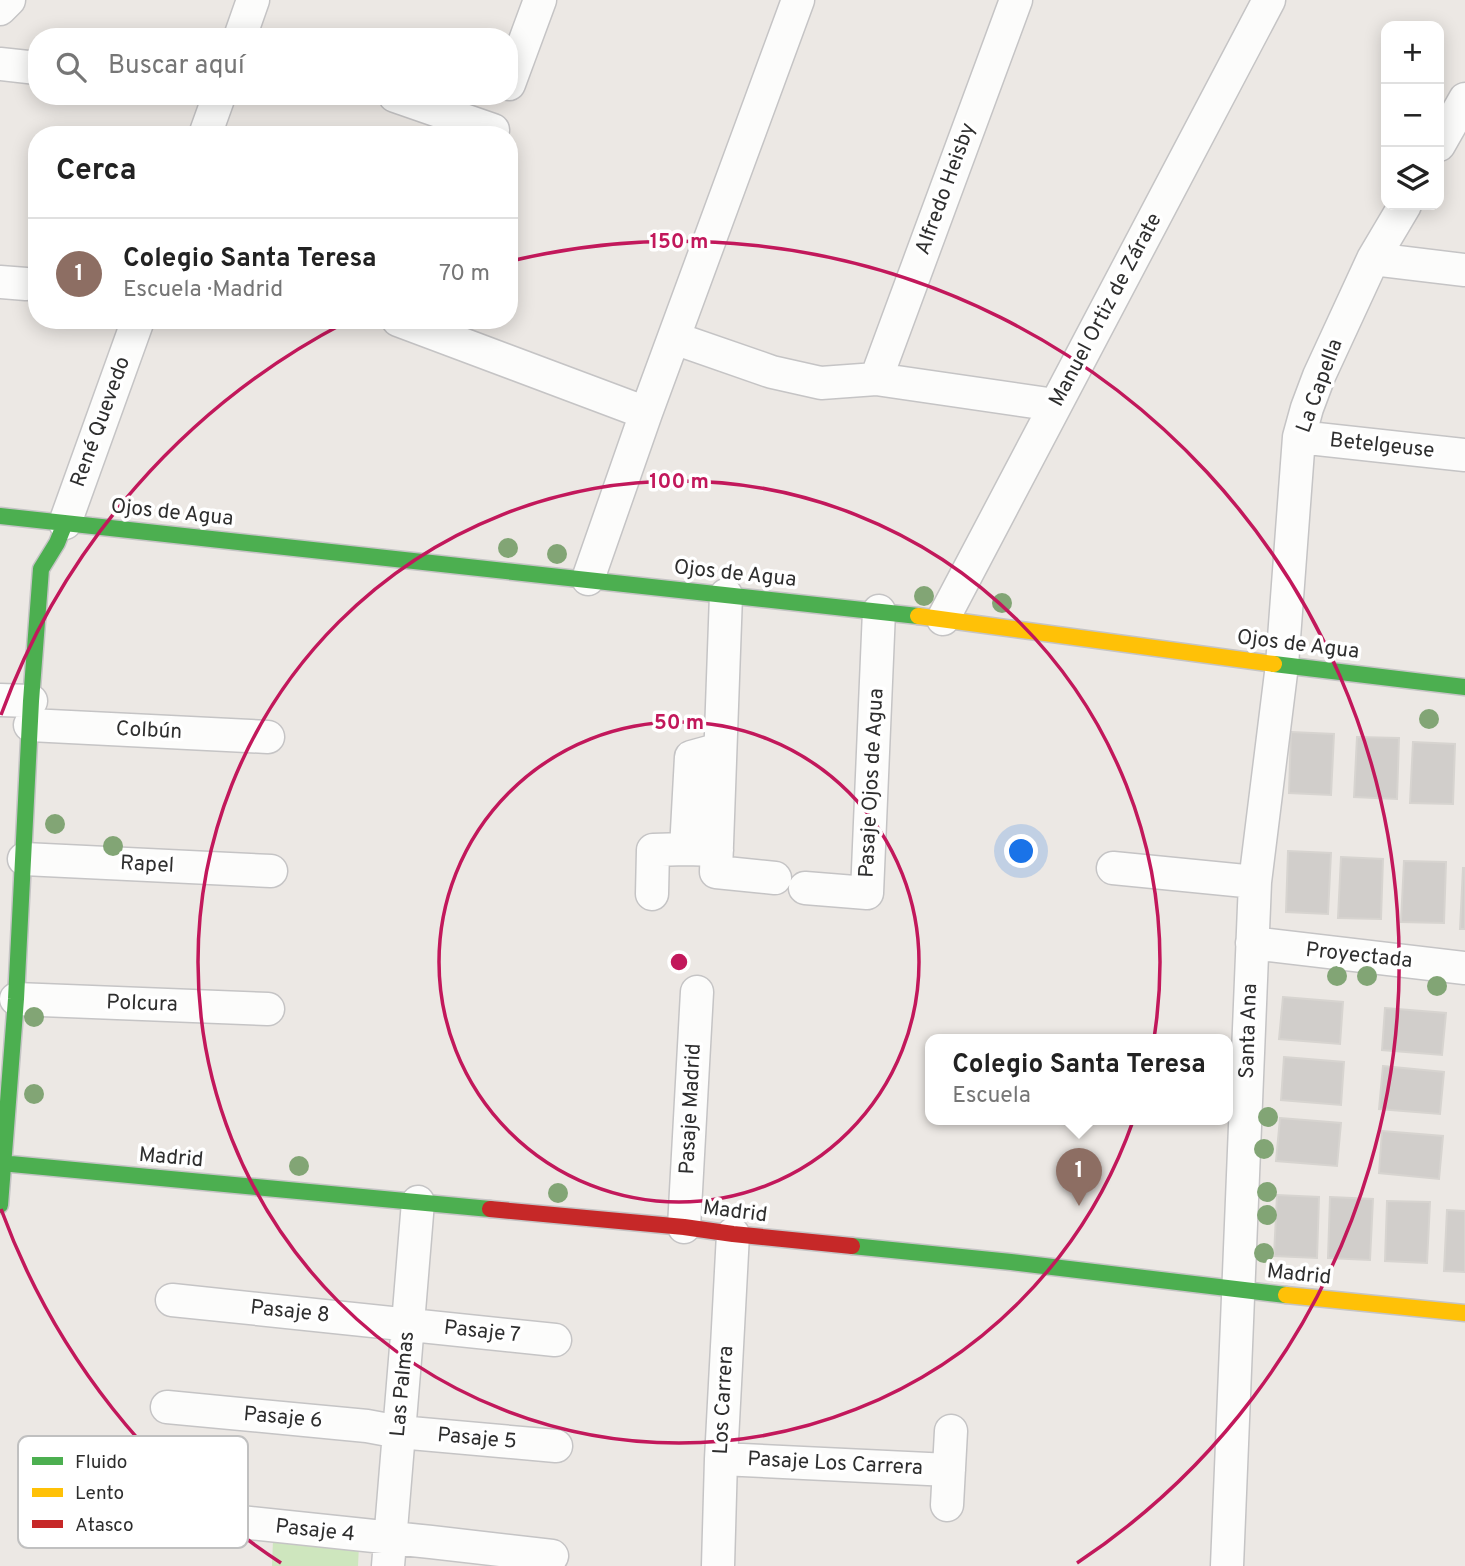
<!DOCTYPE html>
<html lang="es">
<meta charset="utf-8">
<style>
:root{--surface:#fff;--page:#f6f6f6;--text:#222;--muted:#767676;--line:#e0e0e0;--accent:#706f6e}
body{margin:0;font-family:Overpass,sans-serif;background:var(--page);color:var(--text)}
.controls{position:absolute;right:21px;top:21px;display:grid;overflow:hidden;border-radius:14px;box-shadow:0 4px 18px #0003}
.controls button{width:63px;height:63px;display:grid;place-items:center;padding:0;border:0;border-bottom:2px solid var(--line);background:var(--surface);color:var(--text);font:35px sans-serif}
.you{position:absolute;left:1022px;top:852px;width:24px;height:24px;margin:-18px;border:5px solid #fff;border-radius:50%;background:#1a73e8;box-shadow:0 0 0 10px #1a73e833}
.badge{display:grid;place-items:center;width:46px;height:46px;border-radius:50%;background:var(--accent);color:#fff;font-size:23px;font-weight:700}
.pin{position:absolute;translate:-50% -58px;filter:drop-shadow(0 2px 4px #0008)}
.pin::after{content:'';position:absolute;top:37px;width:24px;height:21px;background:inherit;clip-path:polygon(0 0,100% 0,50% 100%)}
.popup{position:absolute;left:925px;top:1034px;width:308px;height:91px;box-sizing:border-box;display:grid;place-content:center;border-radius:14px;background:var(--surface);filter:drop-shadow(0 2px 5px #0005);font-size:23px;white-space:nowrap;color:var(--muted)}
.popup b{font-size:26px;color:var(--text)}
.popup::after{content:'';position:absolute;left:50%;top:100%;margin-left:-14px;border:14px solid transparent;border-top-color:var(--surface)}
.list{margin:0;padding:0;list-style:none}
h2{display:flex;justify-content:space-between;align-items:center;height:91px;margin:0;padding:0 28px;font-size:30px}
h2 small{font-size:23px;font-weight:400;color:var(--muted)}
.list li{display:grid;grid-template-columns:46px 1fr auto;gap:21px;align-items:center;box-sizing:border-box;height:112px;padding:0 28px;border-top:2px solid var(--line)}
.list b{display:block;font-size:26px;white-space:nowrap}
.list p{margin:0;font-size:23px;white-space:nowrap;color:var(--muted)}
.list em{font-size:23px;font-style:normal;color:var(--muted)}
.icon{flex:none;width:38px;height:38px;fill:none;stroke:currentColor;stroke-width:2;stroke-linecap:round;stroke-linejoin:round}
.map{position:relative;flex:none;width:1465px;height:1566px;overflow:hidden}
.search{position:absolute;background:var(--surface);box-shadow:0 4px 18px #0003;left:28px;top:28px;width:490px;height:77px;display:flex;align-items:center;gap:18px;box-sizing:border-box;padding:0 24px;border-radius:28px;color:var(--muted);font-size:26px}
.panel{position:absolute;background:var(--surface);box-shadow:0 4px 18px #0003;left:28px;top:126px;width:490px;height:203px;border-radius:28px}
.map>svg:first-child{display:block}
</style>
<div class="map">
<svg width="1465" height="1566" viewBox="0 0 1465 1566">
<rect width="100%" height="100%" fill="#ece8e4"/>
<path fill="#cee6be" d="M273 1540 359 1545 358 1566H272Z"/>
<path fill="#d1cecb" stroke="#d7d4d0" stroke-width="2" d="M1291 732 1334 734 1331 795 1289 793Z
M1357 737 1399 738 1397 799 1354 797Z
M1413 742 1455 744 1453 804 1410 803Z
M1288 851 1331 853 1328 914 1286 912Z
M1341 857 1383 859 1381 919 1338 918Z
M1404 861 1446 862 1444 923 1401 922Z
M1463 868H1465V929H1460Z
M1283 997 1343 1002 1340 1044 1279 1039Z
M1385 1008 1446 1013 1442 1055 1382 1050Z
M1284 1057 1344 1062 1341 1105 1281 1100Z
M1383 1066 1444 1072 1440 1114 1379 1109Z
M1280 1118 1341 1123 1337 1166 1276 1161Z
M1382 1131 1443 1136 1439 1179 1379 1173Z
M1277 1195 1319 1197 1317 1258 1274 1256Z
M1330 1197 1373 1199 1370 1260 1328 1258Z
M1387 1201 1430 1202 1427 1263 1385 1261Z
M1447 1210 1465 1211V1272L1444 1271Z"/>
<g fill="none" stroke-linecap="round" stroke-linejoin="round">
<g stroke="#c5c4c5" stroke-width="35">
<path id="street" d="M0 9 9 0
M240 37 253 0
M0 64 37 68
M509 84 540 0
M395 96 493 130
M205 135 219 96
M1439 145 1465 99
M1373 259 1465 270
M0 282 26 284
M398 320 646 413
M674 338 772 372 821 383 876 379 1055 405
M876 379 1016 0
M1299 437 1465 455
M65 523 138 320
M588 579 646 413 798 0
M726 595 716 872 775 878
M943 619 1269 0
M0 700 31 701
M30 725 268 737
M717 850 686 849 691 757 720 749
M24 859 271 871
M1113 868 1255 882
M805 888 867 893 879 611
M652 894 653 850 686 849
M1252 943 1465 968
M16 999 268 1009
M684 1227 697 992
M172 1300 555 1340
M167 1407 367 1426 399 1432 556 1446
M721 1459 949 1470
M947 1505 951 1431
M156 1513 431 1542 552 1556
M388 1566 418 1202
M718 1566 721 1459 733 1234
M1227 1566 1255 882 1282 665 1299 437 1307 408 1319 376 1373 259 1405 205"/>
</g>
<g stroke="#c5c4c5" stroke-width="19">
<path id="fast" d="M0 516 918 616
M1274 664 1465 687
M0 1163 490 1209
M0 1205 16 999 31 701 41 569 57 543 65 523
M852 1246 1011 1262 1286 1295"/>
</g>
<g stroke="#c5c4c5" stroke-width="19">
<path id="slow" d="M918 616 1274 664
M1286 1295 1465 1313"/>
</g>
<g stroke="#c5c4c5" stroke-width="19">
<path id="jam" d="M490 1209 684 1227 733 1234 852 1246"/>
</g>
<use href="#street" stroke="#fcfcfb" stroke-width="32"/>
<use href="#fast" stroke="#4caf50" stroke-width="16"/>
<use href="#slow" stroke="#ffc107" stroke-width="16"/>
<use href="#jam" stroke="#c62828" stroke-width="16"/>
</g>
<g fill="#82a575">
<circle cx="508" cy="548" r="10"/>
<circle cx="557" cy="554" r="10"/>
<circle cx="924" cy="596" r="10"/>
<circle cx="1002" cy="603" r="10"/>
<circle cx="1429" cy="719" r="10"/>
<circle cx="55" cy="824" r="10"/>
<circle cx="113" cy="846" r="10"/>
<circle cx="1337" cy="976" r="10"/>
<circle cx="1367" cy="976" r="10"/>
<circle cx="1437" cy="986" r="10"/>
<circle cx="34" cy="1017" r="10"/>
<circle cx="34" cy="1094" r="10"/>
<circle cx="1268" cy="1117" r="10"/>
<circle cx="1264" cy="1149" r="10"/>
<circle cx="299" cy="1166" r="10"/>
<circle cx="1267" cy="1192" r="10"/>
<circle cx="558" cy="1193" r="10"/>
<circle cx="1267" cy="1215" r="10"/>
<circle cx="1264" cy="1253" r="10"/>
</g>
<g fill="none" stroke="#c2185b" stroke-width="3.5">
<circle cx="679" cy="962" r="240"/>
<circle cx="679" cy="962" r="481"/>
<path d="M281 1563A721 721 0 0 1 1 1209M1 715A721 721 0 0 1 346 322M511 261A721 721 0 0 1 1077 1563"/>
</g>
<g text-anchor="middle" dominant-baseline="central" stroke-width="7" stroke-linejoin="round" paint-order="stroke">
<g font-size="21" fill="#2e2e2e" stroke="#fff">
<text transform="translate(946 189) rotate(-70)">Alfredo Heisby</text>
<text transform="translate(1106 310) rotate(-62)">Manuel Ortiz de Zárate</text>
<text transform="translate(1320 386) rotate(-70)">La Capella</text>
<text transform="translate(101 422) rotate(-70)">René Quevedo</text>
<text transform="translate(1382 446) rotate(6)">Betelgeuse</text>
<text transform="translate(172 513) rotate(6)">Ojos de Agua</text>
<text transform="translate(735 574) rotate(6)">Ojos de Agua</text>
<text transform="translate(1298 645) rotate(7)">Ojos de Agua</text>
<text transform="translate(149 731) rotate(3)">Colbún</text>
<text transform="translate(872 783) rotate(-87)">Pasaje Ojos de Agua</text>
<text transform="translate(147 865) rotate(3)">Rapel</text>
<text transform="translate(1359 956) rotate(6)">Proyectada</text>
<text transform="translate(142 1004) rotate(2)">Polcura</text>
<text transform="translate(1249 1031) rotate(-88)">Santa Ana</text>
<text transform="translate(691 1109) rotate(-87)">Pasaje Madrid</text>
<text transform="translate(171 1158) rotate(5)">Madrid</text>
<text transform="translate(735 1212) rotate(7)">Madrid</text>
<text transform="translate(1299 1275) rotate(6)">Madrid</text>
<text transform="translate(290 1312) rotate(6)">Pasaje 8</text>
<text transform="translate(482 1332) rotate(6)">Pasaje 7</text>
<text transform="translate(403 1384) rotate(-85)">Las Palmas</text>
<text transform="translate(724 1400) rotate(-87)">Los Carrera</text>
<text transform="translate(283 1418) rotate(5)">Pasaje 6</text>
<text transform="translate(477 1439) rotate(5)">Pasaje 5</text>
<text transform="translate(835 1464) rotate(3)">Pasaje Los Carrera</text>
<text transform="translate(315 1531) rotate(6)">Pasaje 4</text>
</g>
</g>
<rect x="18" y="1436" width="230" height="112" rx="10" fill="#fff" stroke="#c0c0c0" stroke-width="2"/>
<rect x="32" y="1457" width="31" height="8" fill="#4caf50"/>
<rect x="32" y="1488" width="31" height="9" fill="#ffc107"/>
<rect x="32" y="1520" width="31" height="8" fill="#c62828"/>
<g font-size="19" fill="#2e2e2e">
<text x="75" y="1468">Fluido</text>
<text x="75" y="1499">Lento</text>
<text x="75" y="1531">Atasco</text>
</g>
<circle cx="679" cy="962" r="10" fill="#c2185b" stroke="#fff" stroke-width="3.5"/>
<g font-size="21" text-anchor="middle" font-weight="bold" fill="#c2185b" stroke="#fff" stroke-width="7" stroke-linejoin="round" paint-order="stroke">
<text x="679" y="248">150 m</text>
<text x="679" y="488">100 m</text>
<text x="679" y="729">50 m</text>
</g>
</svg>
<div class="controls">
<button>+</button>
<button>−</button>
<button><svg class="icon" aria-label="layers" viewBox="0 0 24 24"><path d="M12 4l9 5-9 5-9-5zM3 14l9 5 9-5"/></svg></button>
</div>
<div class="you"></div>
<div class="pin badge" style="left:1079px;top:1206px;background:#8d6e63">1</div>
<div class="popup"><b>Colegio Santa Teresa</b>Escuela</div>
<div class="search"><svg class="icon" aria-label="search" viewBox="0 0 24 24"><circle cx="10" cy="10" r="6"/><path d="M15 15l6 6"/></svg>Buscar aquí</div>
<section class="panel">
<h2>Cerca<small></small></h2>
<ul class="list">
<li><span class="badge" style="background:#8d6e63">1</span><div><b>Colegio Santa Teresa</b><p>Escuela · Madrid</p></div><em>70 m</em></li>
</ul>
</section>
</div>
